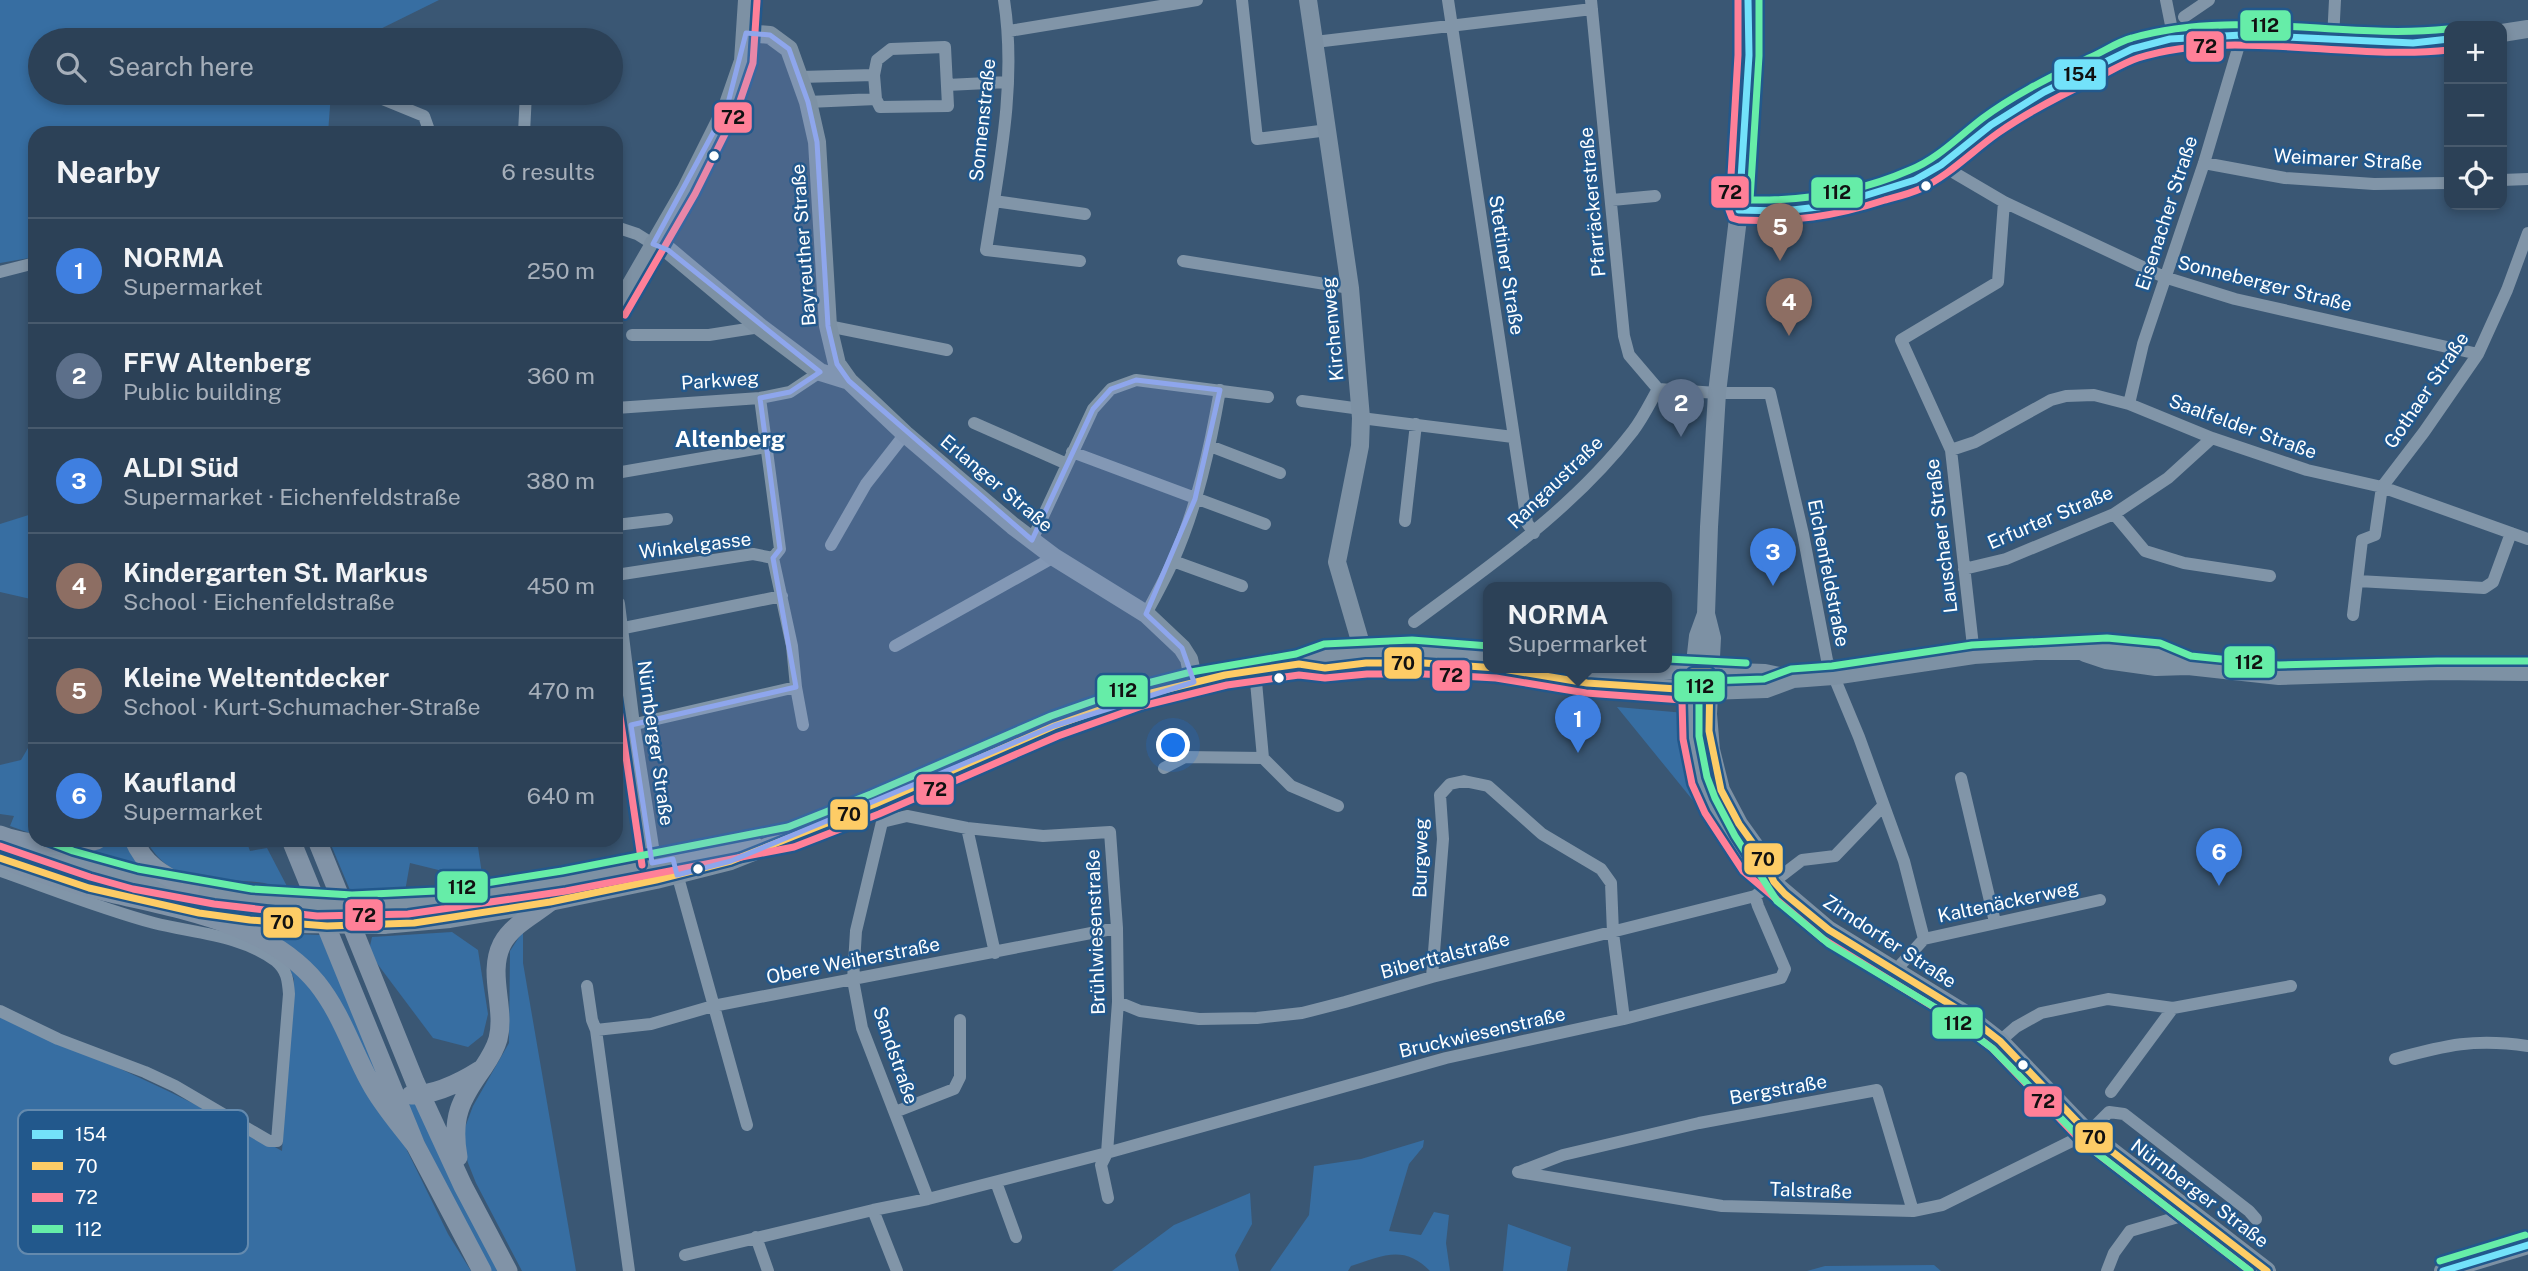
<!DOCTYPE html>
<meta charset="utf-8">
<style>
:root{--surface:#2c4157;--page:#384c61;--text:#f1f3f6;--muted:#a6afba;--line:#485a6d;--accent:#bca0f2}
body{margin:0;font-family:"Public Sans",sans-serif;background:var(--page);color:var(--text)}
.controls{position:absolute;right:21px;top:21px;display:grid;overflow:hidden;border-radius:14px;box-shadow:0 4px 10px #0003}
.controls button{width:63px;height:63px;display:grid;place-items:center;padding:0;border:0;border-bottom:2px solid var(--line);background:var(--surface);color:var(--text);font:35px sans-serif}
.you{position:absolute;left:1174px;top:746px;width:24px;height:24px;margin:-18px;border:5px solid #fff;border-radius:50%;background:#1a73e8;box-shadow:0 0 0 10px #1a73e833}
.badge{display:grid;place-items:center;width:46px;height:46px;border-radius:50%;background:var(--accent);color:#fff;font-size:23px;font-weight:700}
.pin{position:absolute;translate:-50% -58px;filter:drop-shadow(0 2px 4px #0008)}
.pin::after{content:'';position:absolute;top:37px;width:24px;height:21px;background:inherit;clip-path:polygon(0 0,100% 0,50% 100%)}
.popup{position:absolute;left:1483px;top:582px;width:189px;height:91px;box-sizing:border-box;display:grid;place-content:center;border-radius:14px;background:var(--surface);filter:drop-shadow(0 2px 5px #0005);font-size:23px;white-space:nowrap;color:var(--muted)}
.popup b{font-size:26px;color:var(--text)}
.popup::after{content:'';position:absolute;left:50%;top:100%;margin-left:-14px;border:14px solid transparent;border-top-color:var(--surface)}
.list{margin:0;padding:0;list-style:none}
h2{display:flex;justify-content:space-between;align-items:center;height:91px;margin:0;padding:0 28px;font-size:30px}
h2 small{font-size:23px;font-weight:400;color:var(--muted)}
.list li{display:grid;grid-template-columns:46px 1fr auto;gap:21px;align-items:center;box-sizing:border-box;height:105px;padding:0 28px;border-top:2px solid var(--line)}
.list b{display:block;font-size:26px;white-space:nowrap}
.list p{margin:0;font-size:23px;white-space:nowrap;color:var(--muted)}
.list em{font-size:23px;font-style:normal;color:var(--muted)}
.icon{flex:none;width:38px;height:38px;fill:none;stroke:currentColor;stroke-width:2;stroke-linecap:round;stroke-linejoin:round}
.map{position:relative;flex:none;width:2528px;height:1271px;overflow:hidden}
.search{position:absolute;background:var(--surface);box-shadow:0 4px 10px #0003;left:28px;top:28px;width:595px;height:77px;display:flex;align-items:center;gap:18px;box-sizing:border-box;padding:0 24px;border-radius:38px;color:var(--muted);font-size:26px}
.panel{position:absolute;background:var(--surface);box-shadow:0 4px 10px #0003;left:28px;top:126px;width:595px;height:721px;border-radius:21px}
.map>svg:first-child{display:block}
</style>
<div class="map">
<svg width="2528" height="1271" viewBox="0 0 2528 1271">
<rect width="100%" height="100%" fill="#3a5774"/>
<path fill="#376ea2" d="M0 0H439L358 40H40V93H331L328 133H35V257L0 263Z
M35 513V600L0 592V524Z
M1617 707 1685 713 1709 809 1704 814Z
M35 736V835L10 826 14 816 0 814V765L21 760Z
M108 840H128L149 873 69 852 97 846Z
M146 840H246L250 851 267 848 290 892C281 889 272 885 264 883 217 876 173 889 146 840Z
M329 840H477L483 881 410 863 404 897 352 895Z
M244 925 294 932 295 934 320 935 386 1094 342 1013Z
M523 931V963L576 1271H522L476 1183 468 1163 461 1138 473 1106 509 1043 510 951Z
M452 932 478 950 488 1014 483 1035 468 1047 433 1038 373 958 370 946 372 937Z
M295 966 304 975 398 1132 448 1234 471 1271H0V1014C45 1038 92 1055 138 1077 187 1099 234 1124 282 1151L294 979 290 970Z
M414 1099 499 1271H489L407 1107Z
M1424 1140 1423 1147 1409 1164 1389 1231 1421 1235 1434 1212 1449 1215 1446 1243 1450 1271H1430C1404 1244 1382 1256 1351 1266L1348 1271H1270L1309 1215 1314 1166 1361 1159Z
M1250 1193 1252 1224 1235 1255 1239 1271H1112L1174 1225Z
M1508 1224 1571 1247 1567 1271H1503Z
M1934 1265 1941 1271H1807L1825 1266Z"/>
<g fill="none" stroke-linecap="round" stroke-linejoin="round">
<path stroke="#8195a8" stroke-width="12" d="M1004 0C1017 83 999 167 986 250L1080 261
M1242 0 1257 139 1328 130
M1448 0 1527 523 1534 533
M1591 0 1624 336 1629 355 1658 389
M2166 0 2171 25 2170 39
M2184 17 2209 0
M1009 31 1197 0
M2333 39 2335 0
M1315 42 1592 9
M874 75 877 60 891 49 945 47 948 106 880 107 876 99
M800 77 874 75 876 99 808 102
M947 85 1008 82
M380 98 424 116 430 133
M524 133 526 93
M2204 163 2285 178 2374 184 2449 183
M1941 165 2004 202 2164 277 2235 299 2478 354
M2502 180 2528 179
M1612 200 1655 196
M994 201 1085 214
M616 227 637 234 653 244
M1183 261 1350 288
M0 272 35 263
M828 326 947 350
M632 335H709L760 327
M760 398 780 549 773 558
M1302 401 1361 409
M2129 404 2143 344 2204 163 2242 35
M616 408 760 398 790 392 820 372
M1361 418 1513 437
M974 423 1067 464
M1210 446 1280 473
M1951 450 1975 442 2051 400 2066 396 2094 395 2129 404 2212 438 2307 470 2382 487 2528 539
M1072 452 1265 524
M616 473 766 447
M2114 514 2145 551 2184 563 2270 576
M1405 521 1416 424
M616 525 667 519
M1032 540 1093 409 1111 389 1136 380 1268 397
M831 545 866 484 905 434
M1173 561 1242 586
M1964 569 2006 559 2114 514 2168 478 2212 438
M616 575 753 554 773 558 792 646 796 687 631 725
M2358 581 2484 588 2493 582 2511 533
M1146 614C1155 597 1165 579 1173 561 1197 507 1210 448 1220 390
M2353 615 2362 540 2375 535 2382 487 2424 432 2478 354 2507 290 2528 233
M1414 622C1492 564 1573 509 1633 431 1643 418 1650 403 1658 389L1717 393H1770L1803 534 1827 660 1859 737 1904 861 1924 939 1895 971
M619 629 782 596
M895 646 1054 557
M1974 655 1951 450 1901 340 1998 282 2004 202
M1255 671 1263 758 1291 786 1338 806
M796 687 803 725
M1164 768 1185 757 1263 758
M1961 778 1995 922
M967 828 995 953
M676 870 747 1125
M1924 939 2100 900
M1432 977 1443 839 1440 795 1450 784 1464 781 1488 786 1542 834 1601 869 1611 883 1613 933 1624 1019
M587 986 592 1020 596 1030 629 1271
M1118 1002 1140 1011 1199 1019 1257 1018 1302 1013 1345 1002 1432 977 1755 896 1802 860 1835 856 1883 806
M0 1011 58 1039 145 1072 175 1086 269 1141H277L289 994C288 981 287 970 276 961 242 935 194 933 154 923 102 909 52 889 1 871
M596 1030 651 1024 713 1006 1117 928
M2000 1041 2016 1027 2041 1013 2108 999 2173 1008 2291 986
M2395 1059C2446 1045 2475 1038 2528 1046
M2111 1092 2173 1008
M895 1112 954 1089 960 1077V1020
M1518 1172 1722 1206 1913 1211 1942 1205 2078 1138 2088 1133 2109 1112 2124 1114 2249 1211 2256 1219
M1519 1172 1563 1155 1699 1123 1877 1090 1913 1211
M996 1182 1016 1237
M928 1199 862 1028 853 980 856 931 882 822 907 816 967 828 1043 836 1110 832 1117 928 1118 1002 1107 1153 1101 1165 1108 1198
M873 1210 897 1271
M756 1237 768 1271
M685 1255 873 1210 928 1199 1103 1154 1446 1058 1624 1019 1781 978 1785 969 1758 906 1755 896
M2107 1271 2114 1253 2130 1231 2192 1213"/>
<path stroke="#7d91a4" stroke-width="18" d="M1308 0 1350 288 1361 418 1360 446 1337 562 1363 651
M1748 0 1749 55 1746 137 1739 210 1717 393 1709 527 1706 614 1712 638 1708 714 1711 750 1721 790 1739 824 1762 856 1772 878
M746 33 770 35 789 49 808 102 817 142 828 326 837 364 849 381
M2502 33 2528 29
M1739 210 1784 211 1818 207 1851 200 1915 180 1941 165 1991 125 2044 92 2132 49 2170 39 2242 35 2413 43 2449 39
M653 244 668 250 760 327 820 372 849 381 905 434 1013 526 1054 557 1146 614 1182 648 1189 659 1194 682
M616 310 686 189 727 107 743 61 747 0
M616 604 631 725 654 873
M1706 614 1698 636 1692 690V714L1696 758 1714 808 1751 864 1829 930 1964 1013 2000 1041 2088 1133 2267 1271
M2085 653 2106 660 2156 667 2188 666 2279 676 2437 671 2528 672
M1302 665 1325 668 1366 663 1431 664
M1473 666 1587 683 1709 691 1766 689 1793 679 1833 676 1974 655 2036 651H2078L2107 648 2132 649 2158 653 2188 666
M1589 667 1765 673 1793 679
M28 846C111 876 196 892 283 903
M376 905C504 898 628 867 753 844
M216 915 291 924
M383 925 450 919 550 902 656 880 731 861 875 804 1054 726 1139 696 1194 682 1299 664 1325 654 1363 651H1412L1489 657
M2443 1271 2528 1245"/>
<path stroke="#8193a7" stroke-width="19" d="M0 835C24 845 72 848 97 840
M134 840C145 867 166 876 190 889
M291 840 416 1146 482 1271
M317 840 415 1082 463 1186 508 1271
M0 858C29 869 60 880 91 888 167 908 264 918 317 983 341 1013 352 1049 370 1082 382 1105 401 1126 416 1146
M411 1095C434 1095 461 1082 480 1070
M458 1157C451 1118 460 1100 483 1068 489 1059 495 1050 498 1039 506 1008 487 974 502 944 512 925 534 915 550 902"/>
<path stroke="#7d91a4" stroke-width="18" d="M283 903 376 905
M291 924 383 925"/>
<g stroke="#22588c" stroke-width="12">
<path id="bus-1" d="M1739 210 1784 211 1818 207 1851 200 1915 180 1941 165 1991 125 2044 92 2132 49 2170 39 2242 35 2413 43 2449 39
M1739 210 1749 55 1748 0
M2443 1271 2528 1245"/>
</g>
<g stroke="#22588c" stroke-width="12">
<path id="bus-2" d="M1692 672H1710L1709 731 1721 790 1739 824 1762 856 1774 882 1785 894 1829 930 1964 1013 2000 1041 2088 1133 2267 1271
M0 858 89 888 199 913 250 920 327 926 414 923 550 902 656 880 731 861 875 804 1054 726 1139 696 1225 675 1299 664 1325 668 1366 663H1424L1497 668 1587 683 1692 690"/>
</g>
<g stroke="#22588c" stroke-width="12">
<path id="bus-3" d="M1738 0V55L1729 210 1732 218 1739 220C1793 222 1833 217 1885 200 1896 197 1909 194 1920 189 1950 175 1971 152 1998 133 2028 112 2061 95 2095 79 2109 72 2123 63 2138 58 2232 28 2350 61 2449 50
M625 315 695 194 737 110 753 63 757 1
M616 689 642 865
M0 846 90 877 133 889 214 904 317 916 408 914 566 891 794 847 879 814 1058 736 1142 706 1227 685 1299 675 1325 678 1367 674H1424L1496 678 1586 693 1682 700 1683 739 1692 784 1705 813 1743 871 1823 939 1958 1022 1993 1049 2081 1141 2250 1271"/>
</g>
<g stroke="#22588c" stroke-width="12">
<path id="bus-4" d="M1759 0V56L1750 200C1804 201 1860 192 1910 170 1938 159 1959 136 1983 118 2015 94 2053 76 2089 58 2103 52 2117 42 2132 38 2235 8 2343 40 2448 29
M1667 659 1746 663
M44 840 73 851 138 869 252 889 352 895 436 891 562 871 788 827 871 794 1051 716 1136 686 1191 672 1296 654 1324 644 1412 640 1489 646
M2440 1261 2525 1235
M2250 1271 2089 1147 1992 1048 1941 1011 1829 944 1777 901 1735 836 1715 798 1707 777 1699 736V687L1708 681 1764 679 1791 669 1832 666 1972 645 2107 638 2160 643 2191 656 2279 665 2437 661H2528"/>
</g>
<use href="#bus-1" stroke="#73e2fa" stroke-width="7"/>
<use href="#bus-2" stroke="#fdcc66" stroke-width="7"/>
<use href="#bus-3" stroke="#ff8098" stroke-width="7"/>
<use href="#bus-4" stroke="#66eda8" stroke-width="7"/>
</g>
<path fill="#8ea6ec" fill-opacity="0.2" stroke="#8ea6ec" stroke-width="5" stroke-linejoin="round" d="M746 33 770 35 789 49 808 102 817 142 828 326 837 364 849 381 1032 540 1093 409 1111 389 1136 380 1220 390 1195 499 1146 614 1182 648 1194 682 1054 726 731 861 677 875 673 859 652 863 631 725 796 687 773 558 780 549 760 398 790 392 820 372 668 250 653 244 727 107Z"/>
<g fill="#fff" stroke="#22588c" stroke-width="2.5">
<circle cx="714" cy="156" r="6"/>
<circle cx="1926" cy="186" r="6"/>
<circle cx="1279" cy="678" r="6"/>
<circle cx="698" cy="869" r="6"/>
<circle cx="2023" cy="1065" r="6"/>
</g>
<g text-anchor="middle" dominant-baseline="central" stroke-width="5" stroke-linejoin="round" paint-order="stroke">
<g font-size="19" fill="#fff" stroke="#22588c">
<text transform="translate(982 120) rotate(-84)">Sonnenstraße</text>
<text transform="translate(2348 159) rotate(3)">Weimarer Straße</text>
<text transform="translate(1592 202) rotate(-95)">Pfarräckerstraße</text>
<text transform="translate(2166 213) rotate(-72)">Eisenacher Straße</text>
<text transform="translate(803 245) rotate(-94)">Bayreuther Straße</text>
<text transform="translate(1507 265) rotate(81)">Stettiner Straße</text>
<text transform="translate(2265 283) rotate(14)">Sonneberger Straße</text>
<text transform="translate(1332 329) rotate(-95)">Kirchenweg</text>
<text transform="translate(720 380) rotate(-4)">Parkweg</text>
<text transform="translate(2426 390) rotate(-56)">Gothaer Straße</text>
<text transform="translate(2243 426) rotate(20)">Saalfelder Straße</text>
<text transform="translate(1555 482) rotate(-44)">Rangaustraße</text>
<text transform="translate(997 483) rotate(40)">Erlanger Straße</text>
<text transform="translate(2050 517) rotate(-23)">Erfurter Straße</text>
<text transform="translate(1941 536) rotate(-97)">Lauschaer Straße</text>
<text transform="translate(695 545) rotate(-7)">Winkelgasse</text>
<text transform="translate(1829 573) rotate(79)">Eichenfeldstraße</text>
<text transform="translate(656 743) rotate(82)">Nürnberger Straße</text>
<text transform="translate(1420 858) rotate(-89)">Burgweg</text>
<text transform="translate(2008 901) rotate(-12)">Kaltenäckerweg</text>
<text transform="translate(1095 932) rotate(-92)">Brühlwiesenstraße</text>
<text transform="translate(1890 941) rotate(33)">Zirndorfer Straße</text>
<text transform="translate(1445 955) rotate(-15)">Biberttalstraße</text>
<text transform="translate(853 960) rotate(-11)">Obere Weiherstraße</text>
<text transform="translate(1482 1032) rotate(-13)">Bruckwiesenstraße</text>
<text transform="translate(896 1055) rotate(71)">Sandstraße</text>
<text transform="translate(1778 1089) rotate(-10)">Bergstraße</text>
<text transform="translate(1811 1190) rotate(2)">Talstraße</text>
<text transform="translate(2200 1193) rotate(37)">Nürnberger Straße</text>
</g>
<g font-size="23" font-weight="bold" fill="#fff" stroke="#22588c">
<text x="730" y="438">Altenberg</text>
</g>
</g>
<rect x="18" y="1110" width="230" height="144" rx="10" fill="#22588c" stroke="#648aae" stroke-width="2"/>
<rect x="32" y="1130" width="31" height="9" fill="#73e2fa"/>
<rect x="32" y="1162" width="31" height="8" fill="#fdcc66"/>
<rect x="32" y="1193" width="31" height="9" fill="#ff8098"/>
<rect x="32" y="1225" width="31" height="8" fill="#66eda8"/>
<g font-size="19" fill="#fff">
<text x="75" y="1141">154</text>
<text x="75" y="1173">70</text>
<text x="75" y="1204">72</text>
<text x="75" y="1236">112</text>
</g>
<g stroke="#22588c" stroke-width="2.5">
<rect x="2239" y="9" width="53" height="33" rx="7" fill="#66eda8"/>
<rect x="2185" y="30" width="40" height="33" rx="7" fill="#ff8098"/>
<rect x="2053" y="58" width="54" height="33" rx="7" fill="#73e2fa"/>
<rect x="713" y="101" width="40" height="33" rx="7" fill="#ff8098"/>
<rect x="1710" y="175" width="40" height="34" rx="7" fill="#ff8098"/>
<rect x="1810" y="176" width="54" height="33" rx="7" fill="#66eda8"/>
<rect x="2223" y="645" width="53" height="34" rx="7" fill="#66eda8"/>
<rect x="1383" y="646" width="40" height="34" rx="7" fill="#fdcc66"/>
<rect x="1431" y="659" width="40" height="33" rx="7" fill="#ff8098"/>
<rect x="1673" y="670" width="53" height="33" rx="7" fill="#66eda8"/>
<rect x="1096" y="674" width="53" height="34" rx="7" fill="#66eda8"/>
<rect x="915" y="773" width="40" height="33" rx="7" fill="#ff8098"/>
<rect x="829" y="798" width="40" height="33" rx="7" fill="#fdcc66"/>
<rect x="1743" y="842" width="41" height="34" rx="7" fill="#fdcc66"/>
<rect x="436" y="870" width="53" height="34" rx="7" fill="#66eda8"/>
<rect x="344" y="898" width="40" height="34" rx="7" fill="#ff8098"/>
<rect x="262" y="906" width="41" height="33" rx="7" fill="#fdcc66"/>
<rect x="1931" y="1006" width="53" height="34" rx="7" fill="#66eda8"/>
<rect x="2023" y="1085" width="40" height="33" rx="7" fill="#ff8098"/>
<rect x="2074" y="1121" width="40" height="33" rx="7" fill="#fdcc66"/>
</g>
<g font-size="19" text-anchor="middle" font-weight="bold" fill="#111">
<text x="2265" y="32">112</text>
<text x="2205" y="53">72</text>
<text x="2080" y="81">154</text>
<text x="733" y="124">72</text>
<text x="1730" y="199">72</text>
<text x="1837" y="199">112</text>
<text x="2249" y="669">112</text>
<text x="1403" y="670">70</text>
<text x="1451" y="682">72</text>
<text x="1700" y="693">112</text>
<text x="1123" y="697">112</text>
<text x="935" y="796">72</text>
<text x="849" y="821">70</text>
<text x="1763" y="866">70</text>
<text x="462" y="894">112</text>
<text x="364" y="922">72</text>
<text x="282" y="929">70</text>
<text x="1958" y="1030">112</text>
<text x="2043" y="1108">72</text>
<text x="2094" y="1144">70</text>
</g>
</svg>
<div class="controls">
<button>+</button>
<button>−</button>
<button><svg class="icon" aria-label="locate" viewBox="0 0 24 24"><circle cx="12" cy="12" r="6"/><path d="M12 2v4M12 18v4M2 12h4M18 12h4"/></svg></button>
</div>
<div class="you"></div>
<div class="pin badge" style="left:1578px;top:753px;background:#3f7fe0">1</div>
<div class="popup"><b>NORMA</b>Supermarket</div>
<div class="pin badge" style="left:1681px;top:437px;background:#5c6f8a">2</div>
<div class="pin badge" style="left:1773px;top:586px;background:#3f7fe0">3</div>
<div class="pin badge" style="left:1789px;top:336px;background:#8d6e63">4</div>
<div class="pin badge" style="left:1780px;top:261px;background:#8d6e63">5</div>
<div class="pin badge" style="left:2219px;top:886px;background:#3f7fe0">6</div>
<div class="search"><svg class="icon" aria-label="search" viewBox="0 0 24 24"><circle cx="10" cy="10" r="6"/><path d="M15 15l6 6"/></svg>Search here</div>
<section class="panel">
<h2>Nearby<small>6 results</small></h2>
<ul class="list">
<li><span class="badge" style="background:#3f7fe0">1</span><div><b>NORMA</b><p>Supermarket</p></div><em>250 m</em></li>
<li><span class="badge" style="background:#5c6f8a">2</span><div><b>FFW Altenberg</b><p>Public building</p></div><em>360 m</em></li>
<li><span class="badge" style="background:#3f7fe0">3</span><div><b>ALDI Süd</b><p>Supermarket · Eichenfeldstraße</p></div><em>380 m</em></li>
<li><span class="badge" style="background:#8d6e63">4</span><div><b>Kindergarten St. Markus</b><p>School · Eichenfeldstraße</p></div><em>450 m</em></li>
<li><span class="badge" style="background:#8d6e63">5</span><div><b>Kleine Weltentdecker</b><p>School · Kurt-Schumacher-Straße</p></div><em>470 m</em></li>
<li><span class="badge" style="background:#3f7fe0">6</span><div><b>Kaufland</b><p>Supermarket</p></div><em>640 m</em></li>
</ul>
</section>
</div>
